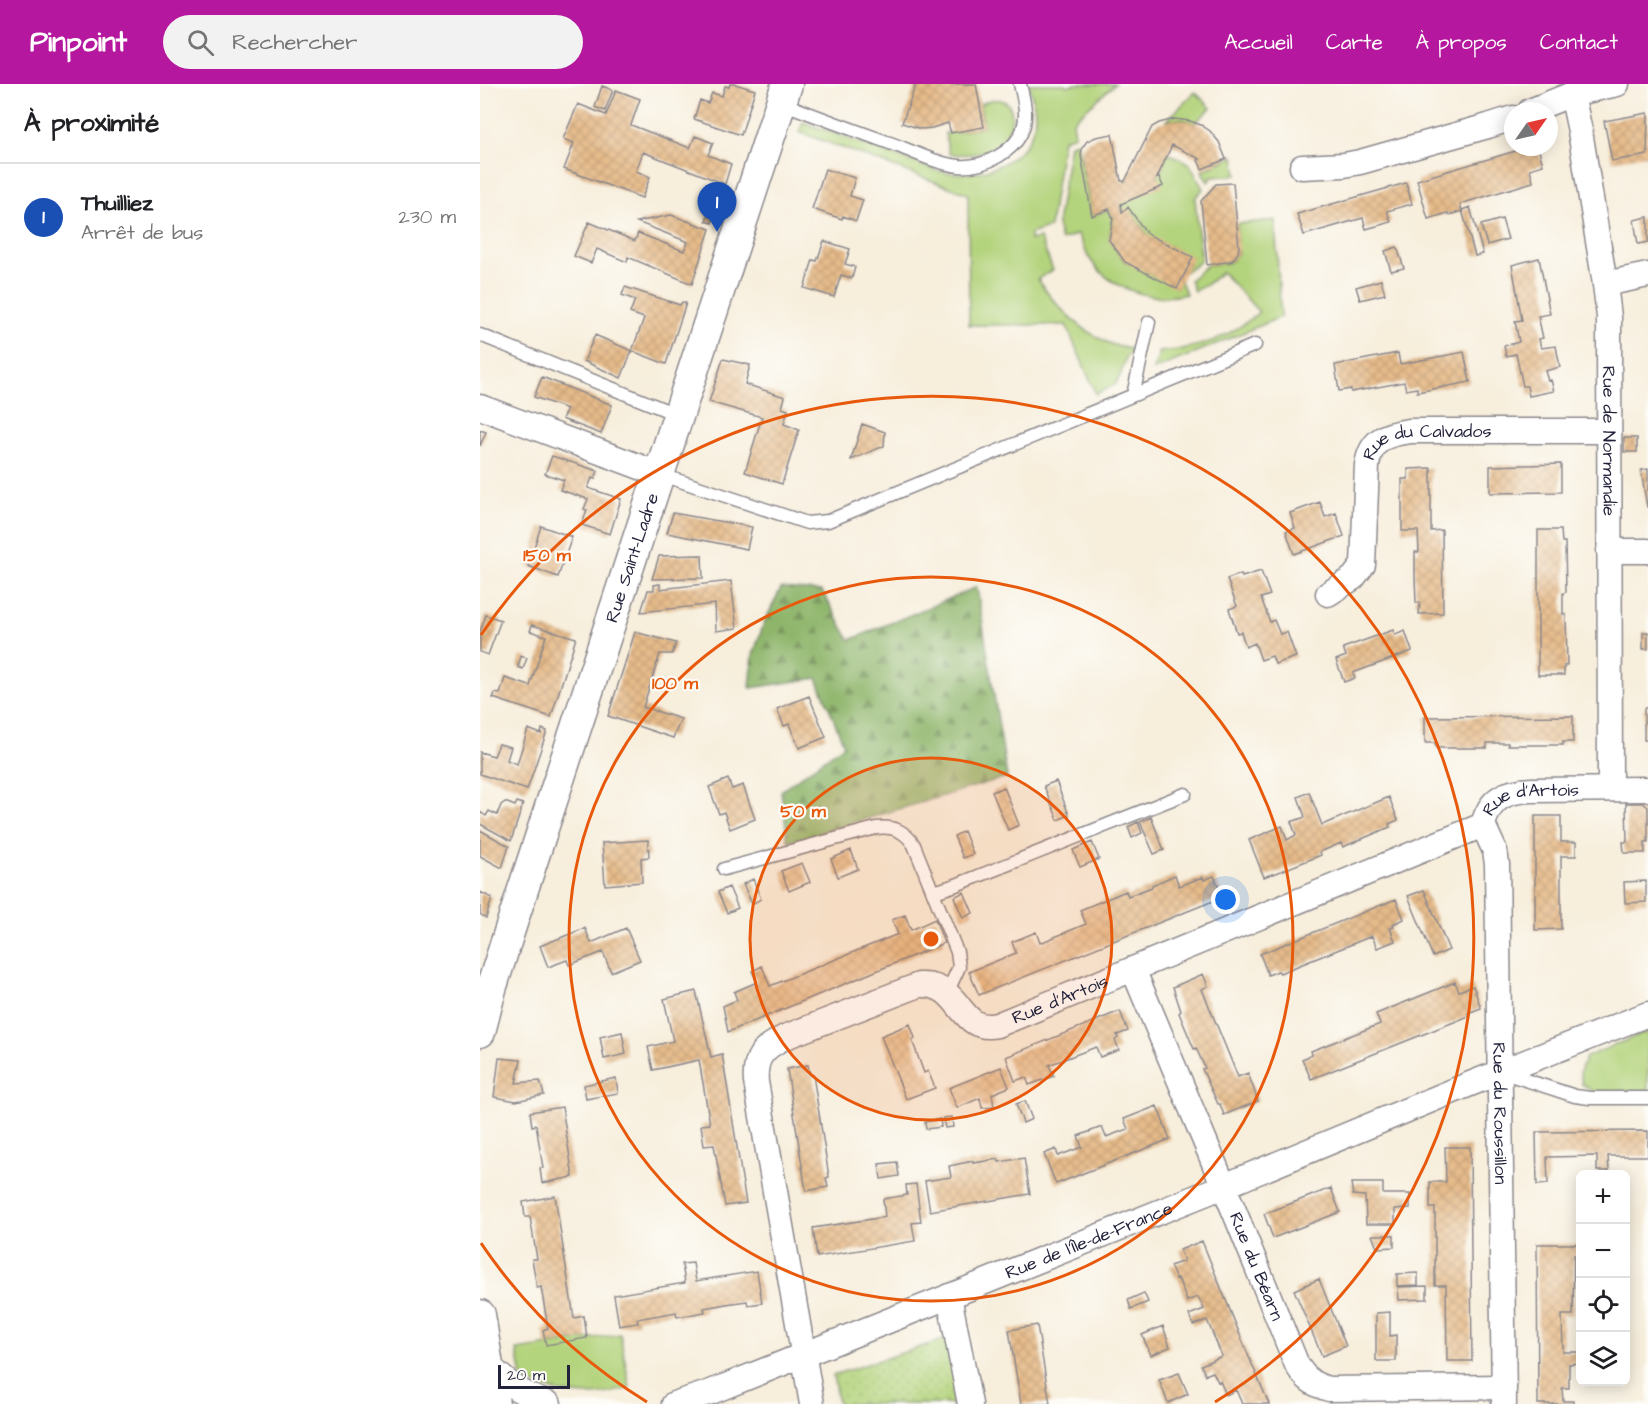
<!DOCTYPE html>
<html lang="fr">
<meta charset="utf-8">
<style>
:root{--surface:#fff;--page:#f2f2f2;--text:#202124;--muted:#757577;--line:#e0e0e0;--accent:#b5179e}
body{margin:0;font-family:"Architects Daughter",sans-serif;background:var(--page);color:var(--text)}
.controls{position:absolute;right:18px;bottom:18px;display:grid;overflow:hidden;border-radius:9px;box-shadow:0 3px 15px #0003}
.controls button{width:54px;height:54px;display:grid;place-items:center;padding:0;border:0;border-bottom:2px solid var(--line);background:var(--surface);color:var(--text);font:30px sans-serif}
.compass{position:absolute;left:1024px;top:18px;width:54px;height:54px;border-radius:50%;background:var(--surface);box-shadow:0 3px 15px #0003;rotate:56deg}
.scale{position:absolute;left:18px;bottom:15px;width:72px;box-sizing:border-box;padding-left:6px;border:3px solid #22223b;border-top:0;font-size:16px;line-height:21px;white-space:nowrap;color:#22223b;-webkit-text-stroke:4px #fdfcf7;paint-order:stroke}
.you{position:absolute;left:746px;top:816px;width:21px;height:21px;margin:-15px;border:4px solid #fff;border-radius:50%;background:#1a73e8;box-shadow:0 0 0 9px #1a73e833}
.badge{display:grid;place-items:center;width:39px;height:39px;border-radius:50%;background:var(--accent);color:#fff;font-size:20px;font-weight:700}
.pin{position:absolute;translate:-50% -50px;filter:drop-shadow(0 2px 3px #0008)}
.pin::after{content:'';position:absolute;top:32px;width:21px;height:18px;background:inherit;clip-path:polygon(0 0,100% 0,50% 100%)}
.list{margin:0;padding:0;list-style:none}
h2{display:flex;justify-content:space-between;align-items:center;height:78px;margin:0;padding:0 24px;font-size:26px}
h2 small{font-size:20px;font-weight:400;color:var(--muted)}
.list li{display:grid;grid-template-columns:39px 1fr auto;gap:18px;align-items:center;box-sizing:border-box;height:108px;padding:0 24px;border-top:2px solid var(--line)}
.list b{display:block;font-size:22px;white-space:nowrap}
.list p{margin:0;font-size:20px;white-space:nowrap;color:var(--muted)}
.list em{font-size:20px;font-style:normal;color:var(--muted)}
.icon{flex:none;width:33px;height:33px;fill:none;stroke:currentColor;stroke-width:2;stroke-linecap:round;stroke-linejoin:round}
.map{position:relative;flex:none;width:1168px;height:1320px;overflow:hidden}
header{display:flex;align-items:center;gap:36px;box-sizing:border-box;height:84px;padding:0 30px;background:var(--accent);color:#fff}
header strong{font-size:28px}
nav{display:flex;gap:33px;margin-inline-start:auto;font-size:21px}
.search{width:420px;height:54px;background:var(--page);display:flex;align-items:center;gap:15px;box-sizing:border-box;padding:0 21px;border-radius:33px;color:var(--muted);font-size:22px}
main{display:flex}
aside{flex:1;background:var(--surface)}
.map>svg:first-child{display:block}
</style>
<header>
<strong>Pinpoint</strong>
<div class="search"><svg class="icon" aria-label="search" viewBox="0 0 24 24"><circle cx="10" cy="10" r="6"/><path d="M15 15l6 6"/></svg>Rechercher</div>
<nav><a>Accueil</a><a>Carte</a><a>À propos</a><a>Contact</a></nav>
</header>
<main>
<aside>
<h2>À proximité<small></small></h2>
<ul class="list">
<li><span class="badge" style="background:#1a4fb4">1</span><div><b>Thuilliez</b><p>Arrêt de bus</p></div><em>230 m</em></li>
</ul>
</aside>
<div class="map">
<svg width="1168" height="1320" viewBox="0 0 1168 1320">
<defs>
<pattern id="forest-firs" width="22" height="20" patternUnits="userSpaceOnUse" patternTransform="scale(1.5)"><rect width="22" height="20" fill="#8eb56b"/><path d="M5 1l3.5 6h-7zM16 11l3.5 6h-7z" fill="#749359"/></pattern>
<pattern id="park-dots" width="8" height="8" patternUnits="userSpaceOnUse" patternTransform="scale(1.5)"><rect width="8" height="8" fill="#b3d37b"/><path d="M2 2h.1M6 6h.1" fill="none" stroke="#9ab56b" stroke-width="1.8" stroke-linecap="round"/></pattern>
<pattern id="building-cross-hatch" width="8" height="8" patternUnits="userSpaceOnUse" patternTransform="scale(1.5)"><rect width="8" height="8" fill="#e6bb8a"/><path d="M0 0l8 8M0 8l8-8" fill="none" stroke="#c5a078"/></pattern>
</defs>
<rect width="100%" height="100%" fill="#fdfcf7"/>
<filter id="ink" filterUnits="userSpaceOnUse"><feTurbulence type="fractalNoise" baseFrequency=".0167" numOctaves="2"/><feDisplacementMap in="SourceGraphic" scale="12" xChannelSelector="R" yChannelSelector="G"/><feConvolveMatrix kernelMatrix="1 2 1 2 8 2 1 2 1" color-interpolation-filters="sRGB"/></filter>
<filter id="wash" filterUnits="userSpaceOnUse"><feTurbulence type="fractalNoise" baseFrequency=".008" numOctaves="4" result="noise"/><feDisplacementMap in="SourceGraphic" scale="24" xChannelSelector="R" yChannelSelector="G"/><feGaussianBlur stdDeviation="1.35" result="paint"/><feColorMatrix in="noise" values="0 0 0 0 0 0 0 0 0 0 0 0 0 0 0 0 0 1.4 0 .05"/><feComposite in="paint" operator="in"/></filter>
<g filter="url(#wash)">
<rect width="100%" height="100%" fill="#f7eedc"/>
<path fill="#b3d37b" stroke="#6a7a5b" stroke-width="1.5" d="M548 0H585L586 2 595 0H635L593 37 595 51 583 55 570 143 550 150V156L560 154 573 186 558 195C576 225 616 262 652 265L651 271H647L640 292 635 301 616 310 586 241H489L488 110 319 48 323 38 458 87C493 96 545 82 554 41 557 29 553 12 548 0Z
M715 8 731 24 715 39 702 35 687 36Z
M511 16C514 16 518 15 521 16 538 21 532 47 523 56 517 61 509 66 502 68 492 71 480 71 469 70L465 49H471L504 43 500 20Z
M597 58 612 132 629 125 633 134 629 156 645 178 701 197 706 210C672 219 630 205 610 175 605 168 602 158 598 150L581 156 577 141 590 60Z
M688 69 709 79 723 105 715 114 721 177 705 188 667 150 648 124 642 128 641 120 679 93 677 94Z
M754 72 757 91 732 93 728 98 722 87Z
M795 136 801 233 674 286 679 268C718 265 750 254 779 228L742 188 727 200 714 207 710 196 727 181 747 179 752 177 758 169 757 140Z
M1168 947V1007L1114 1008 1102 1000 1100 987 1106 973Z
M140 1250 150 1304C138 1307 124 1311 112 1311 91 1311 59 1306 42 1294L37 1266Z"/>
<path fill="url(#forest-firs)" stroke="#586c53" stroke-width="1.5" d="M497 503 527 693 308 758 301 707 364 661 337 594 270 604 273 571 284 539 301 504 342 507 370 556Z"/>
<path fill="url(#park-dots)" stroke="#6a7a5b" stroke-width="1.5" d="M472 1253 484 1320H358L353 1291Z"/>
<g id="blocks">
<path fill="url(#building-cross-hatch)" d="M250 0H255L275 6 261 51 214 35 220 16 228 19 232 9 242 12 245 2 249 3Z
M436 0H496L504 43 471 49 468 39 452 44 441 45 422 39Z
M122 2 133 6 125 27 115 23Z
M136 6 160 15 151 41 210 64 215 52 233 59 228 71 251 80 245 100 163 68 156 87 170 93 162 114 84 85 94 59 83 55 98 20 126 31Z
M1168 29 1167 71 1132 77 1124 37Z
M695 35 710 37 721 41 730 47 739 58 746 75 722 85 718 76 720 75 692 61 677 94 679 93 683 102 641 120 642 128 648 123 667 150 713 173 697 205 645 178 629 156 633 134 629 125 612 132 601 72 602 64 607 57 616 53 632 50 641 97H645L672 43 679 39Z
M1049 63H1058L1063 81 1050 85 1053 98 980 120 982 127 969 131 968 129 948 135 937 96Z
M345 85 375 94 370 112 383 116 376 137 363 132 362 135 332 125Z
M753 99 759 163 758 169 752 177 727 181 721 117 736 100Z
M926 99 932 120 907 127 911 138 886 145 883 134 824 151 817 130Z
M234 115 239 116 232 139 226 137Z
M990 123 1003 170 995 172 982 126Z
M191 131 230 145 212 200 148 173 147 178 117 165 111 179 94 172 109 138 155 157 158 149 204 167 208 158 157 138Z
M1168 133V158L1158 160 1154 136Z
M1022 135 1028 155 1007 161 1001 141Z
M344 157 370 165 365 180 375 183 372 194 361 191 354 213 324 204 333 176 337 177Z
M917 163 924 184 911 187 905 167Z
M1059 174 1070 230 1058 232 1063 254 1059 255 1061 264 1076 262 1080 283 1065 287 1068 297 1071 296 1074 307 1049 312 1047 302H1043L1036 270 1026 272 1024 262 1039 258 1035 237 1042 236 1032 181Z
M901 196 905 210 880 216 876 203Z
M145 203 200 221 202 218 206 219 186 280 152 267 141 294 104 277 115 251 152 267 164 234 150 229 155 216 142 211Z
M984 268 990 298 937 308V304L926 306 924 298 871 308V305L859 307 855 281 918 269 920 280Z
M243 275 270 281 265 300 305 313 302 324 308 326 304 340 319 346 302 400 265 388 282 333 229 318Z
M62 293 132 321 121 350 82 335 87 325 54 313Z
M382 340 405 348 404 362 371 376Z
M0 346 6 348 0 362Z
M1144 354H1157V368H1144Z
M72 372 118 387 115 395 112 394 108 404 141 415 130 450 102 441 107 426 104 425 108 415 80 406 84 396 65 390Z
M1081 380V408L1010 409V382Z
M951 384V447L962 446 963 529 939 530 940 519H936L935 493V468H939L938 447H922V395H928V385Z
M1168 385V423H1167L1161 386Z
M840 418 845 433 856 429 864 452 814 470 806 447 815 444 810 429Z
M193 429 272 443 267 465 187 449Z
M61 442 92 453 78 493 48 482Z
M1058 446H1081L1082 458H1085L1086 508 1083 509V530H1086L1087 581 1084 582V591H1058Z
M222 471 223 494 172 495 179 472Z
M781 487 790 511 781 514 790 538 794 536 800 550 807 548 816 573 795 580 792 572 781 576 775 559 766 563 761 548 757 549 749 525 757 522 747 495 761 490 762 493Z
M251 497 257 544 236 547 235 520 161 528 168 506H174V501L180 500V505Z
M6 531 21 536 8 571 0 568V548Z
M52 541 96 554 71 633 13 614 15 609 20 610 25 594 50 602 66 552 50 547Z
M913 546 915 551 925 547 932 567 873 589 875 594 864 598 856 576 866 572 863 564Z
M155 548 196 559 192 570H180L163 623 201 635 193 654 128 632Z
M1163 548H1168V565H1163Z
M41 572 47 574 43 585 38 583Z
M329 612 346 653 319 664 309 640 304 642 297 625Z
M1164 624H1168V656H1164Z
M1093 632V658H1083V661H1028V659H1007V664H956L955 659H945V633Z
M48 645 61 650 62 645 67 647 47 706 0 690V668L14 672 19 660 31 663 27 676 37 680Z
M248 695 252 705 263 701 275 735 250 745 244 728 239 730 229 703Z
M576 697 589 731 578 736 564 702Z
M524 703 539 741 528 746 512 708Z
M829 708 842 741 909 713 918 736 909 740 910 743 863 763 861 759 840 768 841 771 794 790V789L784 793 769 756 802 742 807 756 816 751 811 738 825 733 818 713Z
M25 718 35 722 37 718 43 720 31 757 0 740V728L6 732 9 727 17 731 21 721Z
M1146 719H1163L1168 723V758H1165V769H1144L1143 758H1147Z
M1055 732H1081V758H1096V772H1081V845L1055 846Z
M671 733 684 766 674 770 660 738Z
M658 738 662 749 652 754 648 743Z
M0 746 29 762 22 784 0 772Z
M484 747 493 770 483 774 474 752Z
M168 756 169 773 161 774 162 798 125 801 122 759Z
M612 758 619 775 600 783 593 766Z
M371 766 378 785 358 793 351 775Z
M322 779 330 798 309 807 301 787Z
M695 791 699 802 723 793 724 796 734 792 743 813 499 911 489 888 536 869 532 858 556 848 560 859 606 840 600 826 646 807 648 812 672 803V801Z
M273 795 281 815 272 820 263 800Z
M1166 797V818L1145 819 1144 798Z
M249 803 258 824 247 829 238 808Z
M944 806 969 866 953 873 928 812Z
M0 808 12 814 6 834 0 830Z
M484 808 493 829 483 834 474 813Z
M916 815 924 835 913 840 914 843 910 844 915 857 897 864 892 852 800 889 798 887 788 891 780 870Z
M425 831 431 846 455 835 464 859 248 948 243 922 257 916 254 908 277 898 272 887 282 882 290 902 418 850 412 836Z
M105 844 111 859 146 844 160 876 131 888 123 868 89 881 87 876 68 883 60 862Z
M723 890 728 902 722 905 758 993 768 989 778 1017 744 1031 740 1020H738L722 985 725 984 716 964 714 965 699 929 701 927 693 903Z
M975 898 979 907 993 902 1001 924 988 929 989 932 831 995 822 975 832 971 831 967 900 940 896 930Z
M216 907 231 973 242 970 266 1119 245 1122 234 1061 224 1062 221 1041 230 1040 219 976 173 986 168 963 193 957 184 915Z
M640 927 648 947 637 951 638 954 635 956 639 966 620 973 616 963 569 981 574 992 549 1001 546 993 535 997 526 973Z
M430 940 435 954 432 956 444 989 448 987 455 1004 426 1015 401 952Z
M142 948 146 970 124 975 120 953Z
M19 974 41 976 36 999 60 997 64 1011 36 1017 14 1013Z
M328 981 330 991H333L349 1093 346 1094 348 1103 326 1107 307 985Z
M521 983 529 1003 512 1010 514 1023 502 1024 500 1014 477 1024 469 1004Z
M136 994 138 1009 106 1015 104 1001Z
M545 1017 552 1035 543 1039 536 1020Z
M677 1022 690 1055 576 1100 564 1070 576 1065 578 1072 602 1063 598 1052 622 1043 626 1053 648 1045 644 1035Z
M82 1023 93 1093 62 1099 60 1084H63L56 1041 52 1042 50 1028Z
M472 1033 473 1043 465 1044 463 1034Z
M460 1035 461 1043 446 1045 445 1038Z
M1168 1047V1072H1128L1129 1087H1117V1072L1067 1073 1068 1100 1057 1101 1056 1048Z
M965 1063H990L992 1277H967L966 1201H955V1124H950V1098H966Z
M544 1074 550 1110 450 1127 445 1097 471 1093 469 1082 493 1077V1079L518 1075 519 1078Z
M417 1078 419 1092 401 1095 399 1080Z
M871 1099H903V1110H930V1124L915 1125V1140H886L885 1112 873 1111Z
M436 1100 441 1138 432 1139 435 1157 337 1173 333 1144 405 1133 403 1115 427 1111 426 1101Z
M851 1104 860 1128 793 1154 784 1130Z
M75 1112 94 1234 104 1232 107 1254 66 1261 63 1246 68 1244 61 1203 57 1204 52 1175H57L50 1133H45L43 1118Z
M892 1151H914V1163L897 1164Z
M722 1157 769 1273 789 1320H762L756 1306 746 1311 740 1297 738 1298 733 1288 725 1291 721 1281 742 1272 727 1236 713 1241 709 1231 724 1225 718 1213 707 1217 698 1194 696 1195 690 1182 704 1177 700 1166Z
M1057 1160H1100V1171H1094L1093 1231H1082L1083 1268H1100V1279L1089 1280V1304H1082L1083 1317H1093V1320H1058Z
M213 1179 216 1197 277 1187 282 1219 268 1221 267 1217 246 1220 224 1224 225 1228 197 1233 196 1228 157 1235 158 1239 139 1242 134 1211 205 1199 202 1180Z
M938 1189V1201L917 1202V1190Z
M839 1195 866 1262 842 1272 814 1206Z
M947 1202V1215L919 1216 918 1203Z
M664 1209 668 1218 651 1225 648 1216Z
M910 1228V1252L916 1251V1277H896V1229Z
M557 1241 570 1320H541L529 1246Z
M683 1242 690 1263 671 1271 662 1251Z
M699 1289 708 1310 688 1319 679 1296Z"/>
</g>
</g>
<g filter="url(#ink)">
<use href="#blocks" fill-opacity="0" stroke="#8c888c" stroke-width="1.5"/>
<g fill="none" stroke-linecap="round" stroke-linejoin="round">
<g stroke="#8c888c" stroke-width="15">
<path id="service" d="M302 19C341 34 379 48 418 62 438 70 459 80 479 82 504 84 538 67 544 41 547 27 543 13 540 0
M0 251 198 331
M653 311 669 238
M179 390 327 439 348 437 775 261
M244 785 396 744C413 742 424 746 434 761L477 868 479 883 467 909
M454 808 476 801 705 710
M1024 989 1095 1012 1110 1014H1168"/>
</g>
<g stroke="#8c888c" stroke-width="27">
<g id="minor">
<path id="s1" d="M1092 10 1100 47 1125 200 1129 233 1130 705"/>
<path d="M1050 27 1092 10 1137 0"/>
<path d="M822 83 864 81 880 78 1008 42 1033 34"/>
<path d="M1125 200 1168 191"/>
<path d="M0 323 179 390"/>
<path d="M1129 467H1168"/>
<path id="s2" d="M848 510 873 494 883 481 887 381C891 355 906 350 930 347H1129"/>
<path id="s3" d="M1003 741 1015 767 1017 780 1024 1320"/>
<path id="s4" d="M653 885 757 1134 817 1281C825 1294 833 1301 849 1305L1024 1303"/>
<path d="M469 1212 490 1320"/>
<path d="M8 1281C28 1300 43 1311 69 1320"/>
<path id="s5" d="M194 1320 231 1308 744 1102 990 1000 1168 930"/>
<path id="s6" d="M332 1320 276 998C274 973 283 964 305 953L439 901C483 898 477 950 517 941L1003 741C1010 714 1025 707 1052 706L1168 705"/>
</g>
</g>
<g stroke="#8c888c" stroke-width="33">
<g id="tertiary">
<path id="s7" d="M0 948 11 905 32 839 307 0"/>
<path d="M0 1231 14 1320"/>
</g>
</g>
<use href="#service" stroke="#fff" stroke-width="12"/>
<use href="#minor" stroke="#fff" stroke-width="24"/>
<use href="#tertiary" stroke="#fff" stroke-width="30"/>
</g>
</g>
<circle cx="451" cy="855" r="181" fill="#e8590c" fill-opacity=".12"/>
<g fill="none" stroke="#e8590c" stroke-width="3">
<circle cx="451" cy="855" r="181"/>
<circle cx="451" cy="855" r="362"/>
<path d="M167 1318A543 543 0 0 1 1 1159M1 551A543 543 0 1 1 735 1318"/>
</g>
<g text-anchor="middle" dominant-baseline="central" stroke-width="4.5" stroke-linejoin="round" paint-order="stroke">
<g font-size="18" fill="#22223b" stroke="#fdfcf7">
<text stroke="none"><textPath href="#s1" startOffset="350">Rue de Normandie</textPath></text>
<text stroke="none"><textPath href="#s2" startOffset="220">Rue du Calvados</textPath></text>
<text stroke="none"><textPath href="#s7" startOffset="498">Rue Saint-Ladre</textPath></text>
<text stroke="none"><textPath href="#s6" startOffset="1210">Rue d'Artois</textPath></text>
<text stroke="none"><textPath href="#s6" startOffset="690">Rue d'Artois</textPath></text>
<text stroke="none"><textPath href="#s3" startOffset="291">Rue du Roussillon</textPath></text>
<text stroke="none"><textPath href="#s5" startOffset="446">Rue de l'Île-de-France</textPath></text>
<text stroke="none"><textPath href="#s4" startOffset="322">Rue du Béarn</textPath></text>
</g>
</g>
<circle cx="451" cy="855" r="9" fill="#e8590c" stroke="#fdfcf7" stroke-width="3"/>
<g font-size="18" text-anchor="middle" font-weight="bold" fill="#e8590c" stroke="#fdfcf7" stroke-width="4.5" stroke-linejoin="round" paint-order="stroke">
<text x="67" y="477">150 m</text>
<text x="195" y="605">100 m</text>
<text x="323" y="733">50 m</text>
</g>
</svg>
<div class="controls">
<button>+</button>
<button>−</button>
<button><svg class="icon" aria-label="locate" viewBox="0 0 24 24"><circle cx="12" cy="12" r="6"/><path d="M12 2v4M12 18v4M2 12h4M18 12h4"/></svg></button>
<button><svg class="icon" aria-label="layers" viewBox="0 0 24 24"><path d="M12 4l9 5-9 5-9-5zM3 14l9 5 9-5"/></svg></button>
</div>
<svg class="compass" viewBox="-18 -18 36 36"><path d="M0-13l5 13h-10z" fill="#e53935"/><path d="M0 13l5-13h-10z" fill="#757577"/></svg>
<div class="scale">20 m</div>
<div class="you"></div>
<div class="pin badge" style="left:237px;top:148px;background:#1a4fb4">1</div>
</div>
</main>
